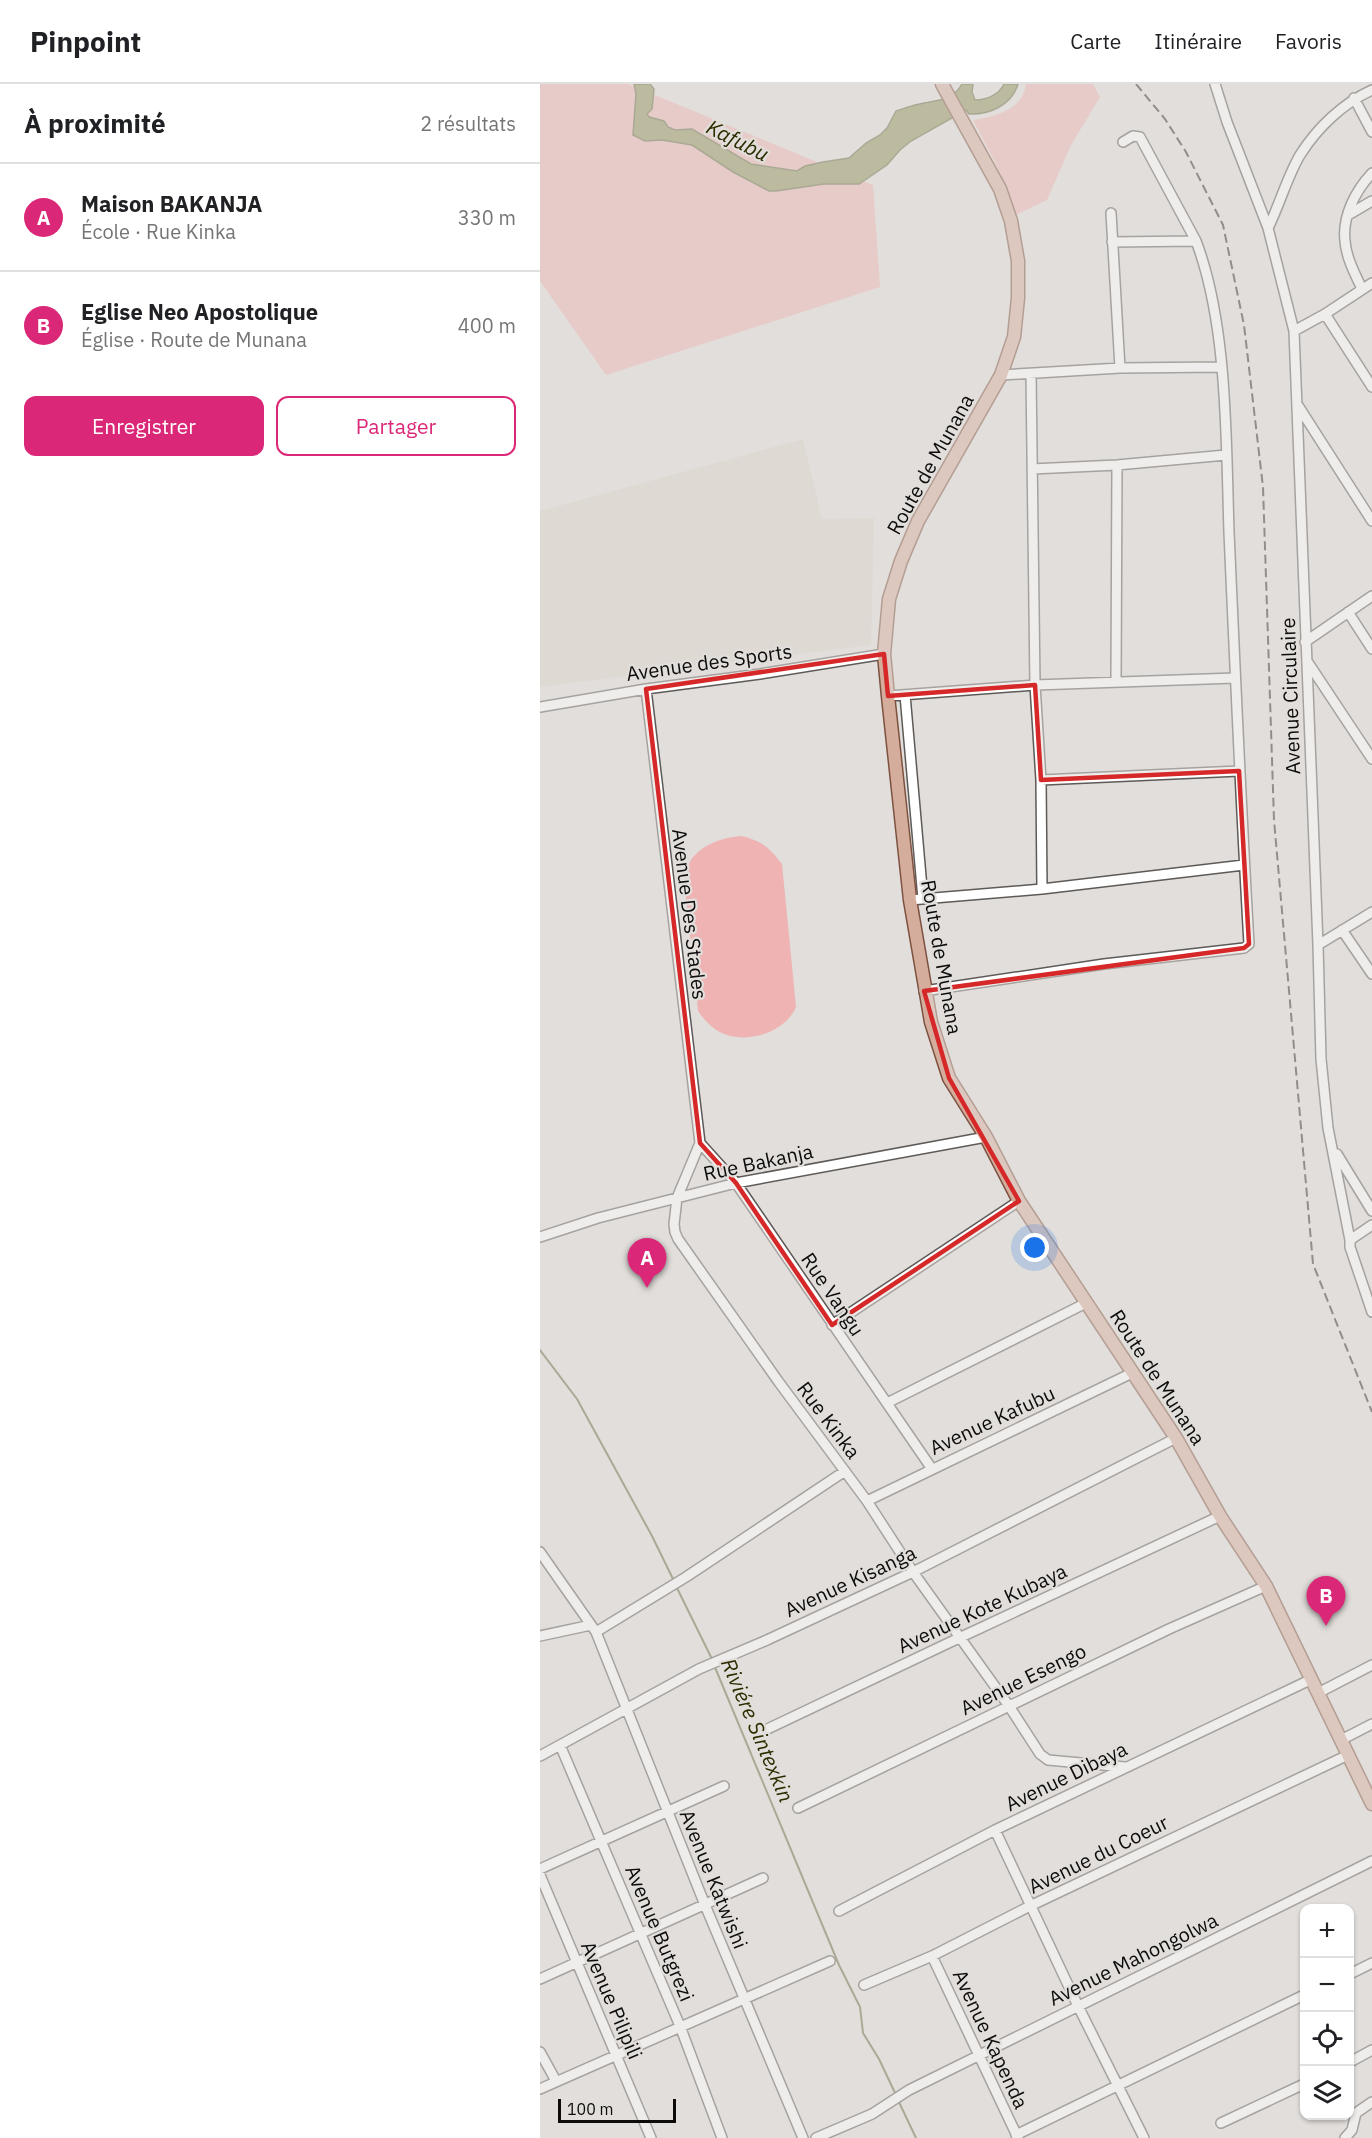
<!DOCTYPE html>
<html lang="fr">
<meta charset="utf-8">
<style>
:root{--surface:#fff;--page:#f2f2f2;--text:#202124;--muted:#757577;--line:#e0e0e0;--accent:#db2777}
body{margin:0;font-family:"IBM Plex Sans",sans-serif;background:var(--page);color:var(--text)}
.controls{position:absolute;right:18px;bottom:18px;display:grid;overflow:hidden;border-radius:12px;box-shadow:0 2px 4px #0004}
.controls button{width:54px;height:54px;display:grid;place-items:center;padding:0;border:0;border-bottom:2px solid var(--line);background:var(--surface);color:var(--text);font:30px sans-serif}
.scale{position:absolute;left:18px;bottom:15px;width:118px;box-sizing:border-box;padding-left:6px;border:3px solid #0d0c0b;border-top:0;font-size:16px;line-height:21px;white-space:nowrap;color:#0d0c0b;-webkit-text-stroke:4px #e1dedb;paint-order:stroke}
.you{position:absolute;left:495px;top:1164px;width:21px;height:21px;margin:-15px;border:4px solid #fff;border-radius:50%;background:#1a73e8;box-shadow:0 0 0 9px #1a73e833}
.badge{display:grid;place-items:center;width:39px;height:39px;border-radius:50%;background:var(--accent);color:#fff;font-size:20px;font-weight:700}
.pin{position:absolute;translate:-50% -50px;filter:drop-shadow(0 2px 3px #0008)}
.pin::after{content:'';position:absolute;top:32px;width:21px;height:18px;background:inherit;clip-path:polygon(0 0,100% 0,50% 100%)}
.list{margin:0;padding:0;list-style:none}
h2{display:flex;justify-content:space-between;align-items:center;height:78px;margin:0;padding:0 24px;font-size:26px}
h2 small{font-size:20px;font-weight:400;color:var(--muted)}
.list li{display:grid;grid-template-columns:39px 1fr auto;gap:18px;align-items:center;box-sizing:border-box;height:108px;padding:0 24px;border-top:2px solid var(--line)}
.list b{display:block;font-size:22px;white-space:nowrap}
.list p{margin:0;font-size:20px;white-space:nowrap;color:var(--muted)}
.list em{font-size:20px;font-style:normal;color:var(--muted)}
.actions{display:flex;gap:12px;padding:18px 24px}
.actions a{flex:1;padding:14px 0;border:2px solid var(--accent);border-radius:12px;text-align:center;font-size:21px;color:var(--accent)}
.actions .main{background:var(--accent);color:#fff}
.icon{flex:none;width:33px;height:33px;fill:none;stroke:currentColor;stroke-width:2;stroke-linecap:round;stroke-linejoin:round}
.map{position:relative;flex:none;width:832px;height:2054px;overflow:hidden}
header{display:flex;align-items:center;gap:36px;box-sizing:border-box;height:84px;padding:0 30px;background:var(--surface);border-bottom:2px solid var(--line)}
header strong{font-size:28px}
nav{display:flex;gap:33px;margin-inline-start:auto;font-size:21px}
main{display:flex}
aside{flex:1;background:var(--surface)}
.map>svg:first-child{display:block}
</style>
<header>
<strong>Pinpoint</strong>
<nav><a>Carte</a><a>Itinéraire</a><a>Favoris</a></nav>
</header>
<main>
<aside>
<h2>À proximité<small>2 résultats</small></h2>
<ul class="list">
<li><span class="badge">A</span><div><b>Maison BAKANJA</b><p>École · Rue Kinka</p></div><em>330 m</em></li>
<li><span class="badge">B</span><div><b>Eglise Neo Apostolique</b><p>Église · Route de Munana</p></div><em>400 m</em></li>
</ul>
<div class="actions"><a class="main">Enregistrer</a><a>Partager</a></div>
</aside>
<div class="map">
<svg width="832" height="2054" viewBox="0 0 832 2054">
<rect width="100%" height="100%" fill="#e1dedb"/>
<path fill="#dbd2c9" d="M263 355 282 435 334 434 331 561 0 603V427Z"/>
<path fill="#eeb3b2" d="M0 0H88L333 101 340 203 66 291 0 197Z
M486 0H553L560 13 531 61 507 116 476 131 456 80 433 36C456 32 482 27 486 0Z
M202 752C223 758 229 763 242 780L256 923C246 947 211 959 187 951 174 947 165 937 158 927L145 804C146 795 146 784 151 776 162 760 184 753 202 752Z"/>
<path fill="#8e9157" stroke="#676940" stroke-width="1.5" d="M94 0H110L114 5 112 25 107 30 109 33 124 37 128 43 135 46 152 45 211 80 257 87 265 82 283 78 309 74 326 59 340 51 347 44 356 27C362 25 368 23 375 21 392 16 412 19 422 0H433L432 8 435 16C446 16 459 11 464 0H478C472 21 449 31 429 30L426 26 371 57 360 66 347 81 319 100H284L236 107H229L193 88 152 61 122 56 105 57 93 51 96 10Z"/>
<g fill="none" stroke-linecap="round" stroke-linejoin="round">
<path stroke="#676940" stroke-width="2" d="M0 1266 37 1315 112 1452 134 1497
M136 1502 172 1575
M174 1581 299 1881 320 1923 323 1949 339 1975 356 2011
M358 2016 376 2054"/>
<g stroke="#5d5a57" stroke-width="12">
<path id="minor" d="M675 0 687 38 728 144 754 247 778 861 781 975 788 1044 810 1156V1163L832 1228
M814 14 832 48
M583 58 593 52 600 53 656 157
M571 129 580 284
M808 131 832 117
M728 144C740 120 747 93 760 71 777 44 803 19 832 6
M822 205C815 190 806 173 805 157 802 132 816 106 832 89
M785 230 832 303
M754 247 785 230 832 199
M491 290 495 601 501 696 502 805
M461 291 580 284 681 283
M757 320 832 437
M492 385 577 381 686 371
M808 528 832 565
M765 558 832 512
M767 577 832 675
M576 597 577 381
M106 605 160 1059 137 1114 134 1140 135 1148 138 1155 238 1297 327 1417 373 1488 469 1622 500 1670 508 1676 585 1683
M365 611 383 815
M348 612 495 601 695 594
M0 623 106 605 220 590 344 570
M501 696 699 687
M370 816 502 805 704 781
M802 846 832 890
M778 861 832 828
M384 907 564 880 704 864 709 860C701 723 695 585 689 448 686 358 688 241 656 157L572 158
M160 1059 196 1099 392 1385
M797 1070 832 1127
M0 1153 58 1134 196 1099 446 1053
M810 1156 832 1141
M292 1241 479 1117
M347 1319 546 1219
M327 1417 592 1289
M0 1468 56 1548 165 1821 263 2054
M56 1548 146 1493 305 1387
M0 1552 51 1541
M778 1609 832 1581
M219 1649 419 1554 680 1432
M801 1656 832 1640
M20 1661 140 1942 182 2054
M0 1672 159 1585 227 1556 373 1488 636 1354
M258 1724 629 1545 726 1502
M455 1746 538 1922 604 2054
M0 1785 184 1702
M0 1791 111 2054
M299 1827 455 1746 772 1595
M392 1872 478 2054
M810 1890 832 1879
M0 1895 223 1794
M324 1901 392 1872 490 1822 808 1671
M0 1968 16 1997
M810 1978 832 1966
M0 2005 290 1877
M681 2039 764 2000
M476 2051 764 1911
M276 2054 332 2030 369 2006 832 1777
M805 2054 812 2046 816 2029 832 2018"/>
</g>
<g stroke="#7d513f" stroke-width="15">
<path id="major" d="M402 0 460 105 471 137 478 177V214L474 253 461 291 378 437 361 477 349 515 344 570 348 612 370 816 391 938 409 994 446 1053 479 1117 636 1354 680 1432 726 1502 832 1720"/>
</g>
<use href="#minor" stroke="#fff" stroke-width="9"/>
<use href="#major" stroke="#d5ad9d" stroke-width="12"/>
<path stroke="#2e2d2c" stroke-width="2" stroke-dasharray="9 4.5" stroke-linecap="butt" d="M596 0 625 35 646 68 683 141 704 241 723 403 734 736 773 1180 832 1328"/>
</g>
<path d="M0 0H832V2054H0ZM344 570 348 612 495 601 501 696 699 687 709 860 704 864 384 907 409 994 479 1117 292 1241 196 1099 160 1059 106 605Z" fill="#e1dedb" fill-opacity=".55" fill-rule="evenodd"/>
<path fill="none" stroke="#d62828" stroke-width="4.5" stroke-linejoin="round" d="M344 570 348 612 495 601 501 696 699 687 709 860 704 864 384 907 409 994 479 1117 292 1241 196 1099 160 1059 106 605Z"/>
<g text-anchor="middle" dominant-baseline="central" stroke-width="4.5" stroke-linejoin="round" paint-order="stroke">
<g font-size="20" fill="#0d0c0b" stroke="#e1dedb">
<text transform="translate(390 380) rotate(-61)">Route de Munana</text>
<text transform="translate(169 578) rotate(-8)">Avenue des Sports</text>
<text transform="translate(750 612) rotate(-92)">Avenue Circulaire</text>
<text transform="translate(150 830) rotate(83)">Avenue Des Stades</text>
<text transform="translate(402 873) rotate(80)">Route de Munana</text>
<text transform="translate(218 1078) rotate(-12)">Rue Bakanja</text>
<text transform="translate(293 1210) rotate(56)">Rue Vangu</text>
<text transform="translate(618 1293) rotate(57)">Route de Munana</text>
<text transform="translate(289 1336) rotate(53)">Rue Kinka</text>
<text transform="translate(452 1336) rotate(-25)">Avenue Kafubu</text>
<text transform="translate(310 1497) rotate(-25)">Avenue Kisanga</text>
<text transform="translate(442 1524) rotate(-25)">Avenue Kote Kubaya</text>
<text transform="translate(483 1595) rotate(-26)">Avenue Esengo</text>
<text transform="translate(526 1692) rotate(-26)">Avenue Dibaya</text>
<text transform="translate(558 1770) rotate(-26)">Avenue du Coeur</text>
<text transform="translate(174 1795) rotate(68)">Avenue Katwishi</text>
<text transform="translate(120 1849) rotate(67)">Avenue Butgrezi</text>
<text transform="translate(593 1875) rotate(-26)">Avenue Mahongolwa</text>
<text transform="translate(72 1916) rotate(67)">Avenue Pilipili</text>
<text transform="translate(451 1955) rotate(65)">Avenue Kapenda</text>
</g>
<g font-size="21" font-style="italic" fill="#2d2d00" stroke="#e1dedb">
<text transform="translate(198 56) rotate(27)">Kafubu</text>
<text transform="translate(218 1646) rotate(67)">Riviére Sintexkin</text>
</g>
</g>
</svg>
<div class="controls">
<button>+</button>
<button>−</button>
<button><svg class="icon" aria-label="locate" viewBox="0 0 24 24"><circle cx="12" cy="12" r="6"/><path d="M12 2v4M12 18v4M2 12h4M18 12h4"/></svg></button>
<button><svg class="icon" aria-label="layers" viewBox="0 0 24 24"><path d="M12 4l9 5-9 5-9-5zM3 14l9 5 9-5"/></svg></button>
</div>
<div class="scale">100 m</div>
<div class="you"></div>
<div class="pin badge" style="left:107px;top:1204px">A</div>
<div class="pin badge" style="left:786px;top:1542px">B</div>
</div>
</main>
